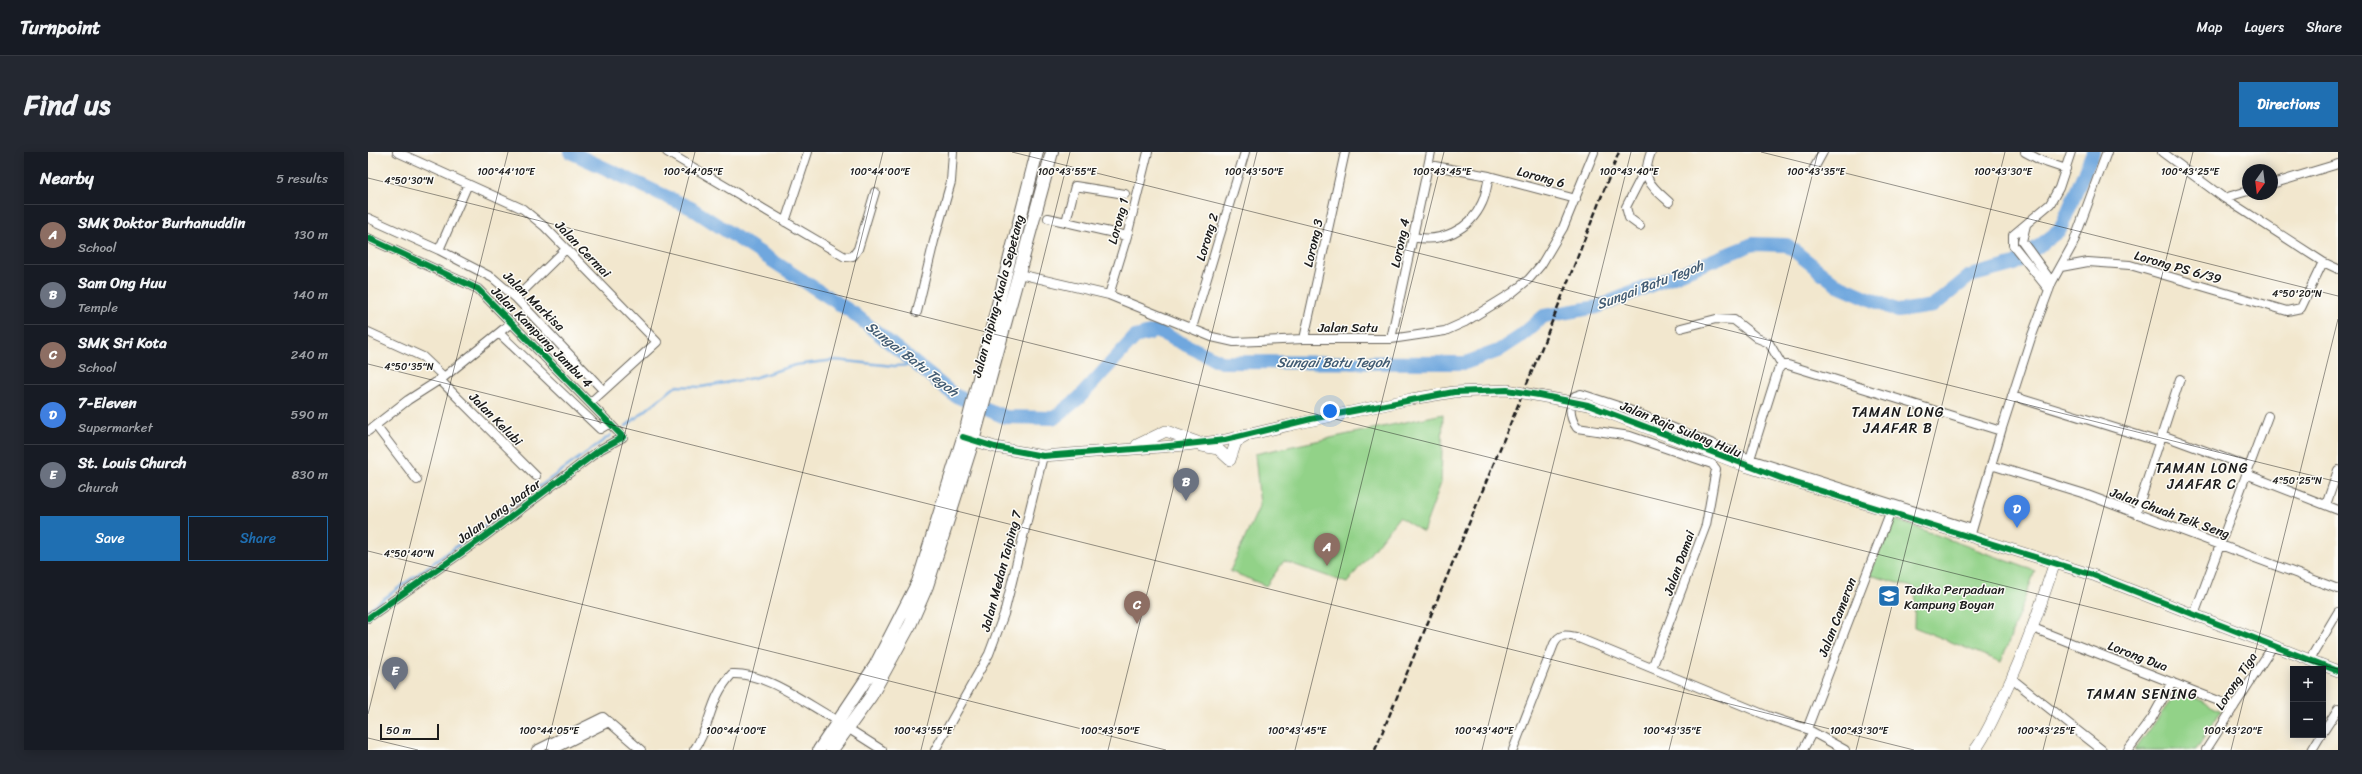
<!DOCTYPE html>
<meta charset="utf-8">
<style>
:root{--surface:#171b24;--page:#242831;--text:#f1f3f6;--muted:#9ea1a6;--line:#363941;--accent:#1f6fb2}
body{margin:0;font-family:Sriracha,sans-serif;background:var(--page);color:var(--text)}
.controls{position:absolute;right:12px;bottom:12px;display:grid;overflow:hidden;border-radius:0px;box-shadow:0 2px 10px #0003}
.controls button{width:36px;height:36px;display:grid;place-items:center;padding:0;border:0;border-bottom:1px solid var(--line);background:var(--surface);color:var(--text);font:20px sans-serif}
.compass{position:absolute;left:1874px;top:12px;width:36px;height:36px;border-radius:50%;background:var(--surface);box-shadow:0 2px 10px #0003;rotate:194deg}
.scale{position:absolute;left:12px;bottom:10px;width:59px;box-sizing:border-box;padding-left:4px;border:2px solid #1c1c1c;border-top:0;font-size:11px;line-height:14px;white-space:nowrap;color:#1c1c1c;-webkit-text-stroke:3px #fdfcf7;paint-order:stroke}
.you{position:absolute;left:962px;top:259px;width:14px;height:14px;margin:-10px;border:3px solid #fff;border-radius:50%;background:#1a73e8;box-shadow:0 0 0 6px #1a73e833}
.badge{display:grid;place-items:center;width:26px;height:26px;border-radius:50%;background:var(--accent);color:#fff;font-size:13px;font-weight:700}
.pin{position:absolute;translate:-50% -33px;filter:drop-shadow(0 1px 2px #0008)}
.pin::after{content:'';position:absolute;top:21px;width:14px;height:12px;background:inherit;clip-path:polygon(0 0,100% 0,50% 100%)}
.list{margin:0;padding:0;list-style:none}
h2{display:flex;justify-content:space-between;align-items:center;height:52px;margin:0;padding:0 16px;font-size:17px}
h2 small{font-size:13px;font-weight:400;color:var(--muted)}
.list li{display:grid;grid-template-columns:26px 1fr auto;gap:12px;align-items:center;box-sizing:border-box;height:60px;padding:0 16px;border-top:1px solid var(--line)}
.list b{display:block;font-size:15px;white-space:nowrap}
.list p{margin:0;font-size:13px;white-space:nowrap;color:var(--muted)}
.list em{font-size:13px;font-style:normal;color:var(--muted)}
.actions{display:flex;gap:8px;padding:12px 16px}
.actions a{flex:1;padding:9px 0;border:1px solid var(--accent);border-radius:0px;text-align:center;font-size:14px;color:var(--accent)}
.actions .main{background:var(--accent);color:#fff}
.map{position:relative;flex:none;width:1970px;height:598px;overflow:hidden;border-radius:0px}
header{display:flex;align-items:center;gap:24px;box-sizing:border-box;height:56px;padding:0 20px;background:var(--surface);border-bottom:1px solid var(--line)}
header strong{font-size:19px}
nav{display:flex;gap:22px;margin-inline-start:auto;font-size:14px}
.intro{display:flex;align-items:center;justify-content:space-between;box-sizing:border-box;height:96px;padding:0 24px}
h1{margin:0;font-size:28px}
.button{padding:10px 18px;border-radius:0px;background:var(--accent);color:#fff;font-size:14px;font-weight:700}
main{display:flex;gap:24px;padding:0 24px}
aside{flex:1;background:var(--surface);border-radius:0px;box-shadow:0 2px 10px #0003}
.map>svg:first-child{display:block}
</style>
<header>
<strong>Turnpoint</strong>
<nav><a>Map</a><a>Layers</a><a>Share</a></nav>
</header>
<div class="intro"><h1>Find us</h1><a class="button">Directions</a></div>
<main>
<aside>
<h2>Nearby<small>5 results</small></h2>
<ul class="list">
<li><span class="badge" style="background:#8d6e63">A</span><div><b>SMK Doktor Burhanuddin</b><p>School</p></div><em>130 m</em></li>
<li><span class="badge" style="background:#6b7280">B</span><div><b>Sam Ong Huu</b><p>Temple</p></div><em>140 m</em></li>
<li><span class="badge" style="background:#8d6e63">C</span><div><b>SMK Sri Kota</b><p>School</p></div><em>240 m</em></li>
<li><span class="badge" style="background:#3f7fe0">D</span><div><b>7-Eleven</b><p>Supermarket</p></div><em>590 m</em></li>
<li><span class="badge" style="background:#6b7280">E</span><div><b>St. Louis Church</b><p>Church</p></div><em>830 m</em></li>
</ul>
<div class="actions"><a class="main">Save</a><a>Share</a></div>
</aside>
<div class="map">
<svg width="1970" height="598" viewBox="0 0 1970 598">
<rect width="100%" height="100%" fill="#fdfcf7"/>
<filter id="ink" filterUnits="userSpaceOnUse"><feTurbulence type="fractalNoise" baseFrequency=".025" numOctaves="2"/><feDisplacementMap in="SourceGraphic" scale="8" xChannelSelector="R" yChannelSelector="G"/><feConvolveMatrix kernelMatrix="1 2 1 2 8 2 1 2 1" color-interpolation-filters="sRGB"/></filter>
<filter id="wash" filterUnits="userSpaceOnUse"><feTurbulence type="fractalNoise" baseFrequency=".012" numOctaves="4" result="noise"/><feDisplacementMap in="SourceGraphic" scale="16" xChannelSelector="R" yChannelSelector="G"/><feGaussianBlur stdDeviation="0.9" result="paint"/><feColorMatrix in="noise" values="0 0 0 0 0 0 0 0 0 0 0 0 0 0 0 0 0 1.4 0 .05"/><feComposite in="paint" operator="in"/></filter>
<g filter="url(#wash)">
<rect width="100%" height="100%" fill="#f2e7ce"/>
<path fill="#92d288" stroke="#577752" d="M1075 262 1073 331 1055 380 1031 365 979 431 916 409 898 434 862 419 892 353 887 302Z
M1525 367 1667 419 1633 510 1546 475 1547 436 1502 423Z
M1811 537 1853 559 1828 598H1767Z"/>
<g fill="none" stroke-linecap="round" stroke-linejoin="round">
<path stroke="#6fa7de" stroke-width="2.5" d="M258 274 308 234 333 235 385 226 427 213 467 208 526 214 549 213
M0 458 243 283"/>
<path stroke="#6fa7de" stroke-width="14" d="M202 0 323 56 485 161 586 243 637 265 686 266 711 246 767 185 789 179 853 210 1097 211 1130 199 1153 184 1176 164 1229 155 1385 92 1419 93 1468 132 1530 159 1565 154 1602 124 1647 112 1692 78 1725 0"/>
</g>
</g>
<g filter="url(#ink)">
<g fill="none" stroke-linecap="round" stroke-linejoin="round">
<g stroke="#67635a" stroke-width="10">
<path id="street" d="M29 0 155 57 177 75 289 190 223 250
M299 0 477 105 485 104 490 97 507 40
M1283 0C1273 27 1281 32 1301 50
M1657 0 1674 9 1698 17
M1794 0 1856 46 1955 110 1970 117
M1061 13 1121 24 1208 47
M1444 20 1455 0
M1904 32 1970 12
M1856 46 1880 39
M0 66 71 98 125 126 148 146 235 238
M680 66 759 84
M417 70 440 0
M698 70 707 34 757 42
M1658 73 1654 89 1684 130
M1272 74 1261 66 1258 55 1278 16
M1045 85C1073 91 1102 78 1114 51 1118 43 1119 33 1121 24
M0 86 110 137 255 285 233 297 116 385 0 466
M71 98 100 32
M1693 115 1720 110 1762 113 1919 159 1933 156 1955 110
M651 122 741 143 844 185 866 190 936 187H1023L1077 179 1097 170 1144 141 1161 127 1173 113 1195 76 1226 0
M1681 138 1645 93V83L1682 52 1691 36 1703 0
M741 143 759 84 780 0
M148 146 198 97
M549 160 566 89 583 30 585 0
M824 176 877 0
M1313 176 1348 167 1366 168 1389 186 1401 191 1414 213
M0 180 55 205 76 225
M132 182 232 277 242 271
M936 187 977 0
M1023 187 1063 0
M71 227 168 324
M1644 244 1792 290
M8 274 49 328
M0 279 40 248 76 225 143 171
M1794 283 1881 315
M1382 307 1410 218 1414 213H1420L1633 279
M1623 313 1714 341 1970 437
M1878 322 1970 358
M1958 353 1970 318
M1768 362 1812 227
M1603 382 1634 276 1663 186 1684 130 1705 92 1739 0
M1826 463 1900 264
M1665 476 1866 555
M1942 507 1970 460
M1284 516 1338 373 1348 317 1344 312 1262 284 1209 276C1202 266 1200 255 1207 244L1213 242 1256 256 1382 307 1604 377
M1644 527 1734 598
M481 577 514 598
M1439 577 1522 361
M1955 580 1970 557
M168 598 235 565 273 598
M185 598 241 570
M326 598C344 573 340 548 364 522 399 520 441 554 472 570
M567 598 621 502 636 462 675 304
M1145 598 1186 492C1192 481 1198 483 1208 485L1400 564 1439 577 1477 598
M1435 598 1444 581
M1760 598 1784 566 1804 530
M1838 598 1905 494
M1944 598 1953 583"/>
</g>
<g stroke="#67635a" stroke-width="12">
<path id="secondary" d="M598 286 627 295 675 304 818 293 857 288 922 273
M769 293 798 279 829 290
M834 294 850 297 862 308 868 290 877 285
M1377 314 1725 423 1970 519
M1607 598C1620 581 1628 560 1637 541 1657 499 1672 455 1687 410"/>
</g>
<g stroke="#67635a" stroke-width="14">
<path id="primary" d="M451 598 507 514 550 430 599 273 669 0
M464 598 503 544 542 473 559 434 605 289 684 0"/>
</g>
<use href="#street" stroke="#fff" stroke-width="8"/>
<use href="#secondary" stroke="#fff" stroke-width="11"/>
<use href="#primary" stroke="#fff" stroke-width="12"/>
<path stroke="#1c1c1c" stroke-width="2.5" stroke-dasharray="6 3" stroke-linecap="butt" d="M1007 598 1172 200 1251 0"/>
<g stroke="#67635a" stroke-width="12" stroke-linecap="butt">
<path id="secondary-bridge" d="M922 273 1043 247 1086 240 1139 238 1220 253 1377 314"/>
</g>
<use href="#secondary-bridge" stroke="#fff" stroke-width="11"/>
<g stroke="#fdfcf7" stroke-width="8">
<path id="cycleway" d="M0 86 110 137 255 285 233 297 116 385 0 466
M595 285 627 295 675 304 792 295 857 288 943 267 1086 240 1139 238 1171 243 1220 253 1421 329 1725 423 1970 519"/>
</g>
<use href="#cycleway" stroke="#00873e" stroke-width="6"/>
</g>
</g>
<path fill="none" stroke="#1c1c1c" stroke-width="1" stroke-opacity="0.45" d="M644 0 1970 330M1393 0 1970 144M0 26 1970 517M0 212 1546 598M0 399 798 598M0 562 140 0M0 586 50 598M178 598 327 0M365 598 515 0M553 598 702 0M740 598 889 0M927 598 1076 0M1114 598 1263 0M1301 598 1450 0M1488 598 1637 0M1675 598 1825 0M1863 598 1970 167"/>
<defs>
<g id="school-square" transform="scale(1.15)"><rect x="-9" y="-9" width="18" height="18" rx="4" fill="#1f6fb2" stroke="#fdfcf7"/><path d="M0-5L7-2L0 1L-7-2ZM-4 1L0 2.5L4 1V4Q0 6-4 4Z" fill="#fff"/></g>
</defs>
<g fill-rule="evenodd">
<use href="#school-square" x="1521" y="444"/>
</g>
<g text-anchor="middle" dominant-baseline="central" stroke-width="3" stroke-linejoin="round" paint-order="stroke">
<g font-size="13" fill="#1c1c1c" stroke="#fdfcf7">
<text transform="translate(1173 25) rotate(15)">Lorong 6</text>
<text transform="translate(750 69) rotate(-75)">Lorong 1</text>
<text transform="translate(839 85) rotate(-73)">Lorong 2</text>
<text transform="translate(945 91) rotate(-77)">Lorong 3</text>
<text transform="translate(1032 91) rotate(-78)">Lorong 4</text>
<text transform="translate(215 97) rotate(46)">Jalan Cermai</text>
<text transform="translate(1810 115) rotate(16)">Lorong PS 6/39</text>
<text transform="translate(630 144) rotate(-75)">Jalan Taiping-Kuala Sepetang</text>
<text transform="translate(166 149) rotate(44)">Jalan Markisa</text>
<text x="980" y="175">Jalan Satu</text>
<text transform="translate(174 185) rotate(45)">Jalan Kampung Jambu 4</text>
<text transform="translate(128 267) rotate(45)">Jalan Kelubi</text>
<text transform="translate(1313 277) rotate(22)">Jalan Raja Sulong Hulu</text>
<text transform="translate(131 359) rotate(-36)">Jalan Long Jaafar</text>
<text transform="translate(1802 361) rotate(20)">Jalan Chuah Teik Seng</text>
<text transform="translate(1311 411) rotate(-70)">Jalan Damai</text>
<text transform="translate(633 419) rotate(-75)">Jalan Medan Taiping 7</text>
<text transform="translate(1469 465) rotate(-69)">Jalan Cameron</text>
<text transform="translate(1770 504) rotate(21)">Lorong Dua</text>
<text transform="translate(1868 529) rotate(-57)">Lorong Tiga</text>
</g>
<g font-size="13" fill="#1c1c1c" stroke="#fdfcf7" text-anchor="start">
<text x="1536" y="437">Tadika Perpaduan<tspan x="1536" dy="15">Kampung Boyan</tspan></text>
</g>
<g font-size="14" font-style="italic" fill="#415b73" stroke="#fdfcf7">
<text transform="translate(1282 133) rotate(-21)">Sungai Batu Tegoh</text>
<text transform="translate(544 207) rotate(38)">Sungai Batu Tegoh</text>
<text x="965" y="210">Sungai Batu Tegoh</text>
</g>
<g font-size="14" letter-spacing="1" fill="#1c1c1c" stroke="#fdfcf7">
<text x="1530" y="260">TAMAN LONG<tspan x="1530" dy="16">JAAFAR B</tspan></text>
<text x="1834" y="316">TAMAN LONG<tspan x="1834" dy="16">JAAFAR C</tspan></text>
<text x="1774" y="542">TAMAN SENING</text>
</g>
</g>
<g font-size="10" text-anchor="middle" fill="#1c1c1c" stroke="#fdfcf7" stroke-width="3" stroke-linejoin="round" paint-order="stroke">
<text x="138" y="23">100°44'10"E</text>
<text x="325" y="23">100°44'05"E</text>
<text x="512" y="23">100°44'00"E</text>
<text x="699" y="23">100°43'55"E</text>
<text x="886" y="23">100°43'50"E</text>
<text x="1074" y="23">100°43'45"E</text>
<text x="1261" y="23">100°43'40"E</text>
<text x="1448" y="23">100°43'35"E</text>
<text x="1635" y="23">100°43'30"E</text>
<text x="1822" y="23">100°43'25"E</text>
<text x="41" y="32">4°50'30"N</text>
<text x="1929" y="145">4°50'20"N</text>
<text x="41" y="218">4°50'35"N</text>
<text x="1929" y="332">4°50'25"N</text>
<text x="41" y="405">4°50'40"N</text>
<text x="181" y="582">100°44'05"E</text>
<text x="368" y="582">100°44'00"E</text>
<text x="555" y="582">100°43'55"E</text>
<text x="742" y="582">100°43'50"E</text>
<text x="929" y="582">100°43'45"E</text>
<text x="1116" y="582">100°43'40"E</text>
<text x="1304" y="582">100°43'35"E</text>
<text x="1491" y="582">100°43'30"E</text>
<text x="1678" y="582">100°43'25"E</text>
<text x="1865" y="582">100°43'20"E</text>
</g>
</svg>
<div class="controls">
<button>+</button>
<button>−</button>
</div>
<svg class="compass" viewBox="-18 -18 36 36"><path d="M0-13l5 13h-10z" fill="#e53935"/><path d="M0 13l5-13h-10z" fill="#9ea1a6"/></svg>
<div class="scale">50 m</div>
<div class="you"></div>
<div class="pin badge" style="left:959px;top:414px;background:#8d6e63">A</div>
<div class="pin badge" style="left:818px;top:349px;background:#6b7280">B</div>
<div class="pin badge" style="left:769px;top:472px;background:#8d6e63">C</div>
<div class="pin badge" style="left:1649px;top:376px;background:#3f7fe0">D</div>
<div class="pin badge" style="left:27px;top:538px;background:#6b7280">E</div>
</div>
</main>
